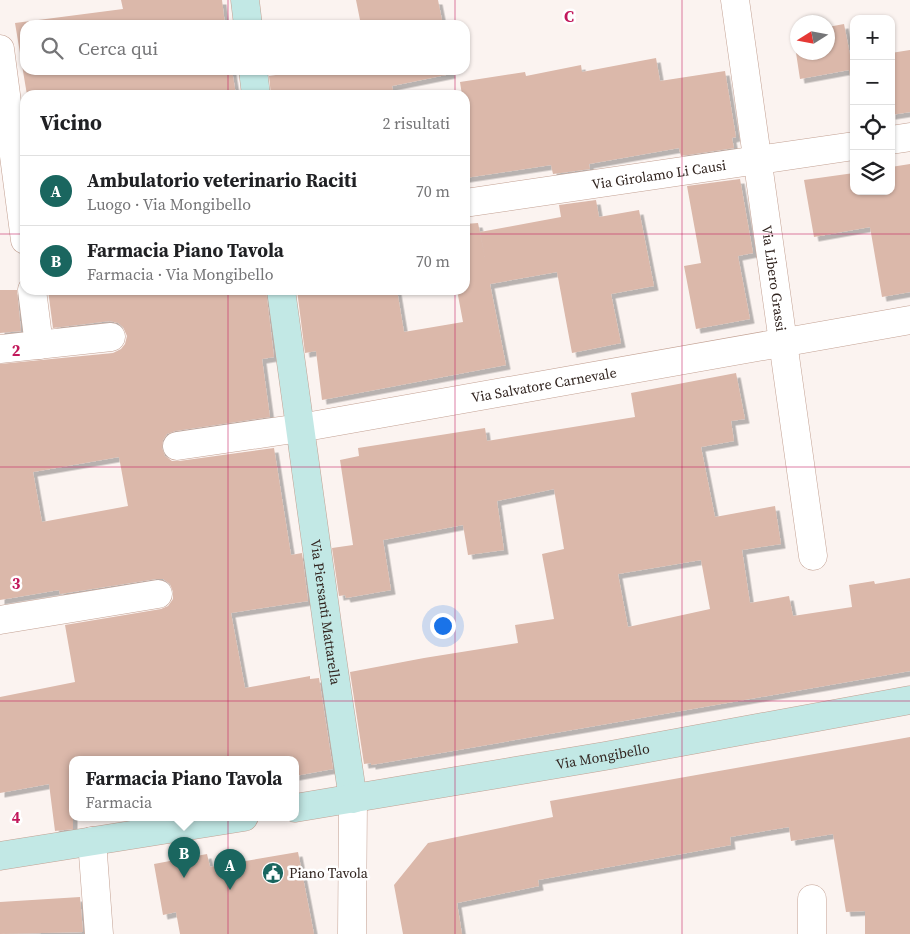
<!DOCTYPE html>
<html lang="it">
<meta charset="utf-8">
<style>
:root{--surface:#fff;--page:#f2f2f2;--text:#202124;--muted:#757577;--line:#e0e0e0;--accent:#1a665f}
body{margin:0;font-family:"Source Serif 4",serif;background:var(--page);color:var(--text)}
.controls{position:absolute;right:15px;top:15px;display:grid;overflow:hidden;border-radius:10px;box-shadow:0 1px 4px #0004}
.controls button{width:45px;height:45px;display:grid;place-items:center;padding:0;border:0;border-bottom:1px solid var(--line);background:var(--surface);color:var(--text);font:25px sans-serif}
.compass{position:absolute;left:790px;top:15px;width:45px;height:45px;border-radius:50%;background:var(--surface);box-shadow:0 1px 4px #0004;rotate:259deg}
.you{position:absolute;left:442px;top:625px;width:18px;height:18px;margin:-12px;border:4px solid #fff;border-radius:50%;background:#1a73e8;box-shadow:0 0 0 8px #1a73e833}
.badge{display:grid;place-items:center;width:32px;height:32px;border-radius:50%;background:var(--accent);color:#fff;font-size:16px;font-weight:700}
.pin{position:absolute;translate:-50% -41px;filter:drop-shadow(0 1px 2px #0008)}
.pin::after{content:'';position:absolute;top:26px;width:18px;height:15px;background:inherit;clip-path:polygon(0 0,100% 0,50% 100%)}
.popup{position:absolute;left:69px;top:756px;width:230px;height:65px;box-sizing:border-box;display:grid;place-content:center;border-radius:10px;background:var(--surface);filter:drop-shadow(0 1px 4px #0005);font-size:16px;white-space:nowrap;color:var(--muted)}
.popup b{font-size:19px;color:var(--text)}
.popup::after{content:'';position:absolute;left:50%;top:100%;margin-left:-10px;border:10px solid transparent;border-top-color:var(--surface)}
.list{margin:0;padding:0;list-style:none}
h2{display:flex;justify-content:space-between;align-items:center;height:65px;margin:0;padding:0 20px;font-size:21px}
h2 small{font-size:16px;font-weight:400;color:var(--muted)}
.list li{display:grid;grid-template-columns:32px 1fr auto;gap:15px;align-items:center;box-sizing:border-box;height:70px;padding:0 20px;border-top:1px solid var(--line)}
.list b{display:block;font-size:19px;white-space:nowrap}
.list p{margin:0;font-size:16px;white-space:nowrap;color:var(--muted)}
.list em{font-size:16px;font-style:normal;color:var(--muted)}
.icon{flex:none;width:28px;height:28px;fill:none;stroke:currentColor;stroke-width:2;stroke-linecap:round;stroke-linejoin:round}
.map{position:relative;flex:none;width:910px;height:934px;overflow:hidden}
.search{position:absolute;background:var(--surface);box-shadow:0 1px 4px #0004;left:20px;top:20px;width:450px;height:55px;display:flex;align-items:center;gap:12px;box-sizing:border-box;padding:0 18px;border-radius:15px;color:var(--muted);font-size:19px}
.panel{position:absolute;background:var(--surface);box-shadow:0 1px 4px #0004;left:20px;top:90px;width:450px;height:205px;border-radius:15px}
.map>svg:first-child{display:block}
</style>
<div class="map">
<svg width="910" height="934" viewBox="0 0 910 934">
<defs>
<filter id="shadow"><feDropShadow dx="4.5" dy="4.5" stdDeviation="0" flood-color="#0004"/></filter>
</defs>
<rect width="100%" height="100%" fill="#fbf3f0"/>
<path fill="#dbb8aa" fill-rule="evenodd" filter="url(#shadow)" d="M121 0H222L225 25H25V70H232L236 95H27L15 23 123 9Z
M356 0H438L443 25H361Z
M844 24 851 60 854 59V96L849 70 800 79 793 33 798 32V52H828V27Z
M910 50V112L891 115V53Z
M656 58 660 81 725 71 736 137 732 138 734 148 681 156 679 148 589 164 590 169 553 174 551 165 465 178V95H462L460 82 525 72 526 76 581 65 582 72Z
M310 70H450L451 74 392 86 394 95H271L269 76Z
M910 164V292L882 297 870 227 814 237 804 180 854 173V191H891V167Z
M740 179 753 253 738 256 750 319 696 329 684 266 701 263 687 186Z
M596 200 599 217 639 210 654 286 611 294 621 343 572 353 557 272 490 284 506 365 322 400 316 351 305 353 297 290H397L404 332 463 322 457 290H465V224L478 223 485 257 480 232 561 217 559 205Z
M0 290H17L21 331 0 333Z
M48 290H266L274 357 262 359 270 417 175 431 167 434 163 440 162 448 165 456 172 461H179L274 448 291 555 302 553 308 601 231 613 245 688 310 676V679L319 678 333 769 295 776V759H73V829L55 831 49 784 0 793V697L75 682 65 625 161 609 168 606 173 599V592L170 584 163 579H156L60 594 59 590 0 600V364L113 353 121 349 125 344 127 336 123 327 118 323 110 321 53 328ZM119 457 128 506 42 522 33 472Z
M736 373 745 419 731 421 734 441 701 447 715 517 775 506 781 544 742 550 750 603 789 596 793 616 852 607 849 585 874 581 875 584 910 578V671L424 756 371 765V763L364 764 350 672 424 658 518 643 515 625 554 619 542 554 564 549 554 489 497 501 504 550 468 555 463 525 383 540 391 590 346 598 345 595 339 596 332 548 353 545 340 460 359 456 358 448 485 428 487 441 635 417 631 393ZM701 560 710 609 628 627 618 574Z
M910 737V934H865V911L846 912 833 834 791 841 789 827 730 837 731 845 538 880 539 886 457 903 462 934H403L394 885 428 843 553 817 550 801Z
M298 852 314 934H180L176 912 163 915 154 864 207 854 210 867Z
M80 897 83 932 0 934V902Z"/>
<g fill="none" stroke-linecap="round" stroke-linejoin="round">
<g stroke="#c3a193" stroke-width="29">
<g id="street">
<path id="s1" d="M735 0 813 556"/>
<path d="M0 49 25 240"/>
<path d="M891 140 910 137"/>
<path id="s2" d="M465 203 854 146"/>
<path d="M32 290 39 345"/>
<path d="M0 349 111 337"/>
<path id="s3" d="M177 446 300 428 910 320"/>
<path d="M0 620 158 594"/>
<path d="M92 841 99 934"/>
<path d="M812 899V934"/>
<path d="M352 934 353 799"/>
</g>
</g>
<g stroke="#c3a193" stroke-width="29">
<g id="secondary">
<path d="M245 0 248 25"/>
<path d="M253 70 256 95"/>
<path id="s4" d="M281 290 329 637 353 799"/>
<path id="s5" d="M295 808 605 756 910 700"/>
<path d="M0 856 244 817"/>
</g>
</g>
<use href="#street" stroke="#fff" stroke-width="28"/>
<use href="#secondary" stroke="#c2e8e5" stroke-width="28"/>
</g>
<path fill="none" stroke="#c2185b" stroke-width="1" stroke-opacity="0.55" d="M228 0V25M455 0V25M682 0V934M228 70V95M455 70V95M0 234H25M465 234H910M228 290V934M455 290V934M0 467H910M0 701H910"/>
<defs>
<g id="civic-disc" transform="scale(1.125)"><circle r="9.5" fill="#1a665f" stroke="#fff"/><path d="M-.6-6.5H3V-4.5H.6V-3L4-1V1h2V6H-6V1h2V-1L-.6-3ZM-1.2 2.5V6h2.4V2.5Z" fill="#fff"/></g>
</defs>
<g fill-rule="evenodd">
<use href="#civic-disc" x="273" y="873"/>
</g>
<g text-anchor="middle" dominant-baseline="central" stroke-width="5" stroke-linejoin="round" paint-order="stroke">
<g font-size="14" fill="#31241f" stroke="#fff">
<text stroke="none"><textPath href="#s2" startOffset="196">Via Girolamo Li Causi</textPath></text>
<text stroke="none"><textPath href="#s1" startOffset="281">Via Libero Grassi</textPath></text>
<text stroke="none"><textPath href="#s3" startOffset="372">Via Salvatore Carnevale</textPath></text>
<text stroke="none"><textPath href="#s4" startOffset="325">Via Piersanti Mattarella</textPath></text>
<text stroke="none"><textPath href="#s5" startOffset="312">Via Mongibello</textPath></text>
</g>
<g font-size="14" fill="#31241f" stroke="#fff" text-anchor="start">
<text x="289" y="873">Piano Tavola</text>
</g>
</g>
<g font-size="16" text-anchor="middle" font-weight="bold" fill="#c2185b" stroke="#fff" stroke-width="5" stroke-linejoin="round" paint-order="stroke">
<text x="569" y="22">C</text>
<text x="16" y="356">2</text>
<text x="16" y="589">3</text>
<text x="16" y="823">4</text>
</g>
</svg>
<div class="controls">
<button>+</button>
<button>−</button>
<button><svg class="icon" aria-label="locate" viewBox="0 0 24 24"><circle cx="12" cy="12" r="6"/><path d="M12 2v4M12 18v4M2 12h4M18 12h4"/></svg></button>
<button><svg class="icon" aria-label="layers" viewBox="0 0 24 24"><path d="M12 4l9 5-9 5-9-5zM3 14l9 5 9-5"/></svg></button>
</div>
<svg class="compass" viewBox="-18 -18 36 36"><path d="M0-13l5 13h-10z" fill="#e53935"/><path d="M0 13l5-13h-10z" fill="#757577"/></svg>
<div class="you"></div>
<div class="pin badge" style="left:230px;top:890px">A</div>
<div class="pin badge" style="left:184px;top:878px">B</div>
<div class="popup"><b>Farmacia Piano Tavola</b>Farmacia</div>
<div class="search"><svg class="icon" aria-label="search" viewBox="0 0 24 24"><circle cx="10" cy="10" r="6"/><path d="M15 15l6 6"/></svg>Cerca qui</div>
<section class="panel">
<h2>Vicino<small>2 risultati</small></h2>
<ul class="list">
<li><span class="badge">A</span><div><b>Ambulatorio veterinario Raciti</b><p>Luogo · Via Mongibello</p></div><em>70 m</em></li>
<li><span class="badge">B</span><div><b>Farmacia Piano Tavola</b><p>Farmacia · Via Mongibello</p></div><em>70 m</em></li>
</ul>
</section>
</div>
